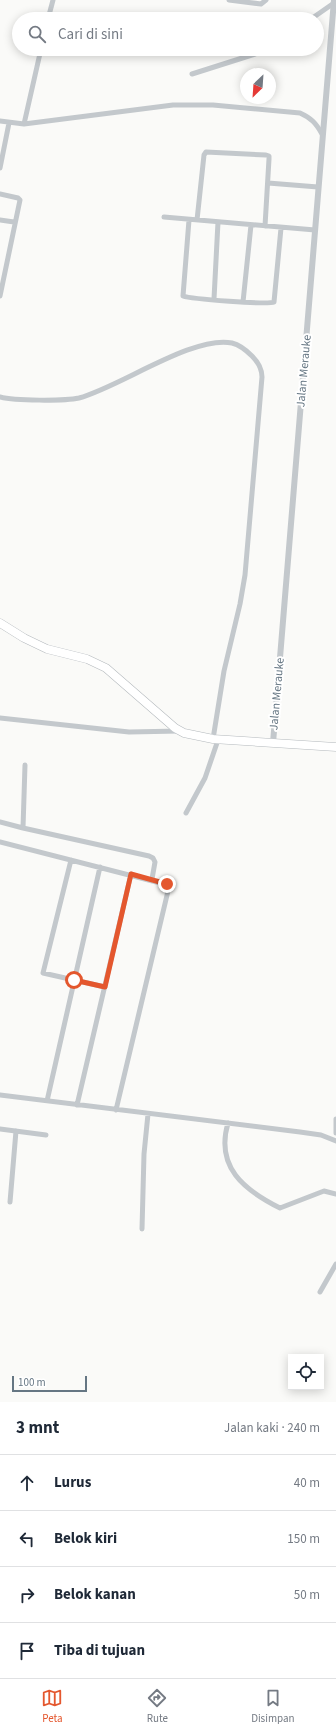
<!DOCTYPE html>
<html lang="id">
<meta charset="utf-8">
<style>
:root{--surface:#fff;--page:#f6f6f7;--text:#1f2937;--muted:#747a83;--line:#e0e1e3;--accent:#e4572e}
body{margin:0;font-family:"Source Sans 3",sans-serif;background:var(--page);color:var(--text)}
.controls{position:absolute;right:12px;bottom:12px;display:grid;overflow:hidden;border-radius:0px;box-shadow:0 2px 10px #0003}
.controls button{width:36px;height:36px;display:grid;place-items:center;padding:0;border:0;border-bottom:1px solid var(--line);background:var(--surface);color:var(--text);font:20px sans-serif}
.compass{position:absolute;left:240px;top:68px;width:36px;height:36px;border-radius:50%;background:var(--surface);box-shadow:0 2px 10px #0003;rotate:205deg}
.scale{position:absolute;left:12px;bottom:10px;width:75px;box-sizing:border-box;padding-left:4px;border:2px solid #657683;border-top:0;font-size:11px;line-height:14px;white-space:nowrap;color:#657683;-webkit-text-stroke:3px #fff;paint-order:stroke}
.stop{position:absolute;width:12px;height:12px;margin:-9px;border:3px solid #e4572e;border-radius:50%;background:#fff}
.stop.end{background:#e4572e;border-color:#fff;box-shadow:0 1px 4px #0008}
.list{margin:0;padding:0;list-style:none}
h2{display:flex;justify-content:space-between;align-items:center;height:52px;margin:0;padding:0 16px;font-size:17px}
h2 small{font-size:13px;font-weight:400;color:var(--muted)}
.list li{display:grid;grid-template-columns:26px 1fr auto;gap:12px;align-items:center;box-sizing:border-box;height:56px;padding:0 16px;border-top:1px solid var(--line)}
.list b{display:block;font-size:15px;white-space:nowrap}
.list em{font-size:13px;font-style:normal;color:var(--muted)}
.icon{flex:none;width:22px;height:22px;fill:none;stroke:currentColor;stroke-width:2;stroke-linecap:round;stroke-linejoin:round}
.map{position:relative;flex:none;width:336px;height:1402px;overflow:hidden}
.search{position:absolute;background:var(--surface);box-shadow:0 2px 10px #0003;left:12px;right:12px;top:12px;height:44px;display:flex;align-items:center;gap:10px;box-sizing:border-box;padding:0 14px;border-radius:22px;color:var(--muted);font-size:15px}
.sheet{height:276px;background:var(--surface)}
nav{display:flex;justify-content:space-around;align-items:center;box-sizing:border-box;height:56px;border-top:1px solid var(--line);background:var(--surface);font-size:11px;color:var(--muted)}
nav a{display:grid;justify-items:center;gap:2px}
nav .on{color:var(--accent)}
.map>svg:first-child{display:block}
</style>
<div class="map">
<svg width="336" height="1402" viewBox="0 0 336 1402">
<rect width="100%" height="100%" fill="#fafaf8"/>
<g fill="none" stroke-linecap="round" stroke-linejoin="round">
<g stroke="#b4b9bd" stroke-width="9">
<path id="trunk" d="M0 623 24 638 47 649 87 659 106 668 175 728 184 733 213 739 336 747"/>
</g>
<path stroke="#c3c8cc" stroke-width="5" d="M229 0 261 4 266 0
M48 19 53 0
M311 19 334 3
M192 74 255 54 264 49
M0 121 24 124 173 105H213L300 113C311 118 316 123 322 134
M24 124 41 49
M0 168 9 123
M268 183 318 187
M0 194 18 198 20 200 0 296
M164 217 315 230
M0 220 14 222
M189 220 183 296C191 299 268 305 274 302L281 228
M197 220 204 155 206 152 266 155 269 156V159L265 226
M214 299 218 222
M243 302 251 225
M0 397C14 401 65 401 79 398 120 387 193 335 232 343 240 345 246 350 252 356 258 362 262 368 262 377L245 575 240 604 224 671 213 739
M0 718 129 732 180 731
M186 813 205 778 218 740
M0 822 23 828 149 856 153 858 155 862 152 879
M23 828 25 765
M0 842 168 885V891L116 1110
M71 860 43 973 105 987
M0 1095 300 1132 321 1135 336 1141
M47 1101 100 867
M77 1105 131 874
M336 1119V1133
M228 1123C215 1167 244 1190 280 1208L324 1191 336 1194
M0 1129 46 1135
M10 1202 16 1131
M142 1229 144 1154 148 1114
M320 1292 336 1264"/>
<path stroke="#c3c8cc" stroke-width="6" d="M273 743 334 0"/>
<use href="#trunk" stroke="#fff" stroke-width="8"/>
</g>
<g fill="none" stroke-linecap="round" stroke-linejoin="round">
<path stroke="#e4572e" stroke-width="5" d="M74 980 105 987 131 874 167 884"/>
</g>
<g text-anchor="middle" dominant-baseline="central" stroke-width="4" stroke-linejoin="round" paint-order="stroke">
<g font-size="12" fill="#657683" stroke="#fff">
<text transform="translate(304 371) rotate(-85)">Jalan Merauke</text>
<text transform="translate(277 694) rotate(-85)">Jalan Merauke</text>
</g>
</g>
</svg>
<div class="controls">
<button><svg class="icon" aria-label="locate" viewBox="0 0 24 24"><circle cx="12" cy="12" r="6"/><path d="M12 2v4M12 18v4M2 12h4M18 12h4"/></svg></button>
</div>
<svg class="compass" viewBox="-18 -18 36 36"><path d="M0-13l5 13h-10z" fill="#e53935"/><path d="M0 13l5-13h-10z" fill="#747a83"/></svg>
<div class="scale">100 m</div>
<div class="stop" style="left:74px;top:980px"></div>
<div class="stop end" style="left:167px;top:884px"></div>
<div class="search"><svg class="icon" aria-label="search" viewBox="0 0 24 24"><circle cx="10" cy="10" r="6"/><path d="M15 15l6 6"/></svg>Cari di sini</div>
</div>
<section class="sheet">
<h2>3 mnt<small>Jalan kaki · 240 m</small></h2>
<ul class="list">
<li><svg class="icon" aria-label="ahead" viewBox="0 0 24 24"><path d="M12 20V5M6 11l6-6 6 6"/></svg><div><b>Lurus</b></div><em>40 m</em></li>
<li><svg class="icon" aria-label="left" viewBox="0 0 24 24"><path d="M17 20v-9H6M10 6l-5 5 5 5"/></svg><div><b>Belok kiri</b></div><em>150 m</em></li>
<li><svg class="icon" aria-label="right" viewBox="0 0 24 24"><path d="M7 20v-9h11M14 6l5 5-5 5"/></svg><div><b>Belok kanan</b></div><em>50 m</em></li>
<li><svg class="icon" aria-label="arrive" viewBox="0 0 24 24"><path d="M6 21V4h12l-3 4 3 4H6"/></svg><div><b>Tiba di tujuan</b></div></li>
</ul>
</section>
<nav>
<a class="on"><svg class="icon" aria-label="map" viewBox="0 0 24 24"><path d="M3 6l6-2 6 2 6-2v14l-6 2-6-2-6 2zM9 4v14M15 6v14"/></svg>Peta</a>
<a><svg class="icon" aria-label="directions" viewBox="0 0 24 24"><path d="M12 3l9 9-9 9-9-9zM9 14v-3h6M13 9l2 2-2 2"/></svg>Rute</a>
<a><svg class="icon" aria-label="saved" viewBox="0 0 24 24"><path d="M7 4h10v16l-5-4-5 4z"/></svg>Disimpan</a>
</nav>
